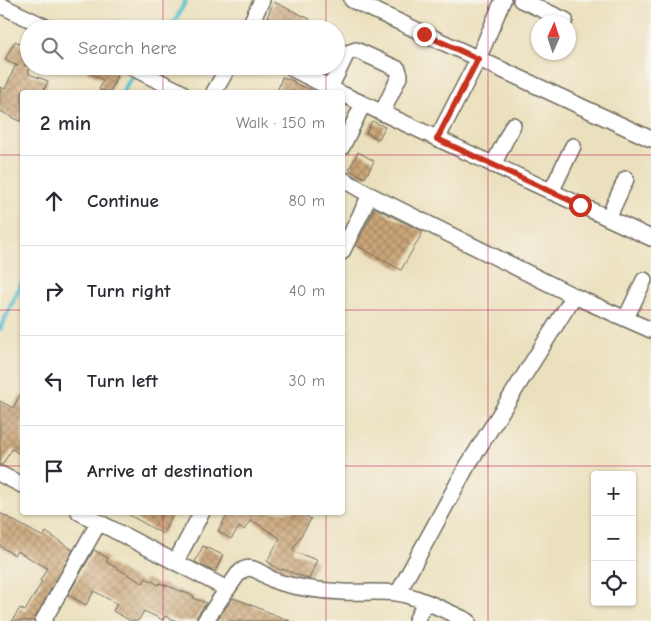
<!DOCTYPE html>
<meta charset="utf-8">
<style>
:root{--surface:#fff;--page:#f2f2f3;--text:#2b2b33;--muted:#7c7c81;--line:#e1e1e2}
body{margin:0;font-family:"Comic Neue",sans-serif;background:var(--page);color:var(--text)}
.controls{position:absolute;right:15px;bottom:15px;display:grid;overflow:hidden;border-radius:5px;box-shadow:0 1px 4px #0004}
.controls button{width:45px;height:45px;display:grid;place-items:center;padding:0;border:0;border-bottom:1px solid var(--line);background:var(--surface);color:var(--text);font:25px sans-serif}
.compass{position:absolute;left:531px;top:15px;width:45px;height:45px;border-radius:50%;background:var(--surface);box-shadow:0 1px 4px #0004;rotate:3deg}
.stop{position:absolute;width:15px;height:15px;margin:-11px;border:4px solid #c8321e;border-radius:50%;background:#fff}
.stop.end{background:#c8321e;border-color:#fff;box-shadow:0 1px 5px #0008}
.list{margin:0;padding:0;list-style:none}
h2{display:flex;justify-content:space-between;align-items:center;height:65px;margin:0;padding:0 20px;font-size:21px}
h2 small{font-size:16px;font-weight:400;color:var(--muted)}
.list li{display:grid;grid-template-columns:32px 1fr auto;gap:15px;align-items:center;box-sizing:border-box;height:90px;padding:0 20px;border-top:1px solid var(--line)}
.list b{display:block;font-size:19px;white-space:nowrap}
.list em{font-size:16px;font-style:normal;color:var(--muted)}
.icon{flex:none;width:28px;height:28px;fill:none;stroke:currentColor;stroke-width:2;stroke-linecap:round;stroke-linejoin:round}
.map{position:relative;flex:none;width:651px;height:621px;overflow:hidden}
.search{position:absolute;background:var(--surface);box-shadow:0 1px 4px #0004;left:20px;top:20px;width:325px;height:55px;display:flex;align-items:center;gap:12px;box-sizing:border-box;padding:0 18px;border-radius:28px;color:var(--muted);font-size:19px}
.panel{position:absolute;background:var(--surface);box-shadow:0 1px 4px #0004;left:20px;top:90px;width:325px;height:425px;border-radius:5px}
.map>svg:first-child{display:block}
</style>
<div class="map">
<svg width="651" height="621" viewBox="0 0 651 621">
<defs>
<pattern id="building-cross-hatch" width="8" height="8" patternUnits="userSpaceOnUse" patternTransform="scale(1.25)"><rect width="8" height="8" fill="#cba679"/><path d="M0 0l8 8M0 8l8-8" fill="none" stroke="#a58763"/></pattern>
</defs>
<rect width="100%" height="100%" fill="#f7f3e8"/>
<filter id="ink" filterUnits="userSpaceOnUse"><feTurbulence type="fractalNoise" baseFrequency=".02" numOctaves="2"/><feDisplacementMap in="SourceGraphic" scale="10" xChannelSelector="R" yChannelSelector="G"/><feConvolveMatrix kernelMatrix="1 2 1 2 8 2 1 2 1" color-interpolation-filters="sRGB"/></filter>
<filter id="wash" filterUnits="userSpaceOnUse"><feTurbulence type="fractalNoise" baseFrequency=".0096" numOctaves="4" result="noise"/><feDisplacementMap in="SourceGraphic" scale="20" xChannelSelector="R" yChannelSelector="G"/><feGaussianBlur stdDeviation="1.12" result="paint"/><feColorMatrix in="noise" values="0 0 0 0 0 0 0 0 0 0 0 0 0 0 0 0 0 1.4 0 .05"/><feComposite in="paint" operator="in"/></filter>
<g filter="url(#wash)">
<rect width="100%" height="100%" fill="#ebe0bd"/>
<g fill="none" stroke-linecap="round" stroke-linejoin="round">
<path stroke="#53bfce" stroke-width="4.5" d="M171 29 186 0
M123 92 130 80 136 73
M0 329 22 282"/>
</g>
<g id="blocks">
<path fill="url(#building-cross-hatch)" d="M274 2 310 19 306 29H291L267 17Z
M15 41 29 48V57L24 66H29V74L48 81 43 92H22V122L0 111V87L5 89 15 66H18L5 60Z
M77 66H101L118 73 110 92 99 90 103 80Z
M282 77 294 81V83L316 92H277Z
M372 121 385 127 379 139 366 133Z
M358 152 374 161 365 178 349 170Z
M375 208 423 232 401 270 356 245Z
M22 392V456L12 449 2 465H0V401L13 408Z
M124 512H174L163 534Z
M229 512H299L311 519 292 551 317 560 309 579 282 569 281 571 267 561 280 538 251 520 244 530 239 527 231 539 218 531Z
M0 513 43 537 46 532 73 550 34 621H12L20 608 25 611 42 582 40 581 47 568 17 551 14 555 0 546Z
M203 546 223 555 215 572 195 562Z
M94 550 108 558 106 562 143 583 146 578 159 585 160 583 194 596 193 598 206 603 197 616 196 621H177L165 616 163 620 144 611 138 621H131L113 611 117 604 94 591 86 605 68 595Z
M233 598 244 602 290 621H216Z"/>
</g>
</g>
<g filter="url(#ink)">
<use href="#blocks" fill-opacity="0" stroke="#6e6a5e" stroke-width="1"/>
<g fill="none" stroke-linecap="round" stroke-linejoin="round">
<g stroke="#6e6a5e" stroke-width="18">
<path id="minor" d="M352 0 651 139
M521 0 565 20
M0 5 50 29
M248 29 262 0
M129 66 181 92
M293 69 338 92
M330 88 347 53 356 50 398 69 400 75 382 113
M214 92 229 66
M342 94 651 238
M437 139 478 59 503 0
M342 147 363 104
M493 165 513 125
M342 179 370 195 574 296 651 330
M551 192 573 146
M608 218 626 179
M342 252 370 195
M626 318 644 280
M0 474 22 485
M79 512 227 589
M176 561 202 512
M398 593 466 468 574 296
M43 621 99 522
M205 621 238 574C252 559 264 578 278 582 298 588 322 591 343 592 360 593 379 591 396 593 418 596 448 612 468 621
M416 621 425 602"/>
</g>
<use href="#minor" stroke="#fff" stroke-width="15"/>
</g>
</g>
<g fill="none" stroke-linecap="round" stroke-linejoin="round" filter="url(#ink)">
<path stroke="#c8321e" stroke-width="6" d="M424 34 478 59 437 139 580 205"/>
</g>
<path fill="none" stroke="#c2185b" stroke-width="1" stroke-opacity="0.55" d="M163 0V29M326 0V29M488 0V621M163 66V92M326 66V92M0 155H22M342 155H651M0 310H22M342 310H651M0 466H22M342 466H651M163 512V621M326 512V621"/>
</svg>
<div class="controls">
<button>+</button>
<button>−</button>
<button><svg class="icon" aria-label="locate" viewBox="0 0 24 24"><circle cx="12" cy="12" r="6"/><path d="M12 2v4M12 18v4M2 12h4M18 12h4"/></svg></button>
</div>
<svg class="compass" viewBox="-18 -18 36 36"><path d="M0-13l5 13h-10z" fill="#e53935"/><path d="M0 13l5-13h-10z" fill="#7c7c81"/></svg>
<div class="stop" style="left:580px;top:205px"></div>
<div class="stop end" style="left:424px;top:34px"></div>
<div class="search"><svg class="icon" aria-label="search" viewBox="0 0 24 24"><circle cx="10" cy="10" r="6"/><path d="M15 15l6 6"/></svg>Search here</div>
<section class="panel">
<h2>2 min<small>Walk · 150 m</small></h2>
<ul class="list">
<li><svg class="icon" aria-label="ahead" viewBox="0 0 24 24"><path d="M12 20V5M6 11l6-6 6 6"/></svg><div><b>Continue</b></div><em>80 m</em></li>
<li><svg class="icon" aria-label="right" viewBox="0 0 24 24"><path d="M7 20v-9h11M14 6l5 5-5 5"/></svg><div><b>Turn right</b></div><em>40 m</em></li>
<li><svg class="icon" aria-label="left" viewBox="0 0 24 24"><path d="M17 20v-9H6M10 6l-5 5 5 5"/></svg><div><b>Turn left</b></div><em>30 m</em></li>
<li><svg class="icon" aria-label="arrive" viewBox="0 0 24 24"><path d="M6 21V4h12l-3 4 3 4H6"/></svg><div><b>Arrive at destination</b></div></li>
</ul>
</section>
</div>
